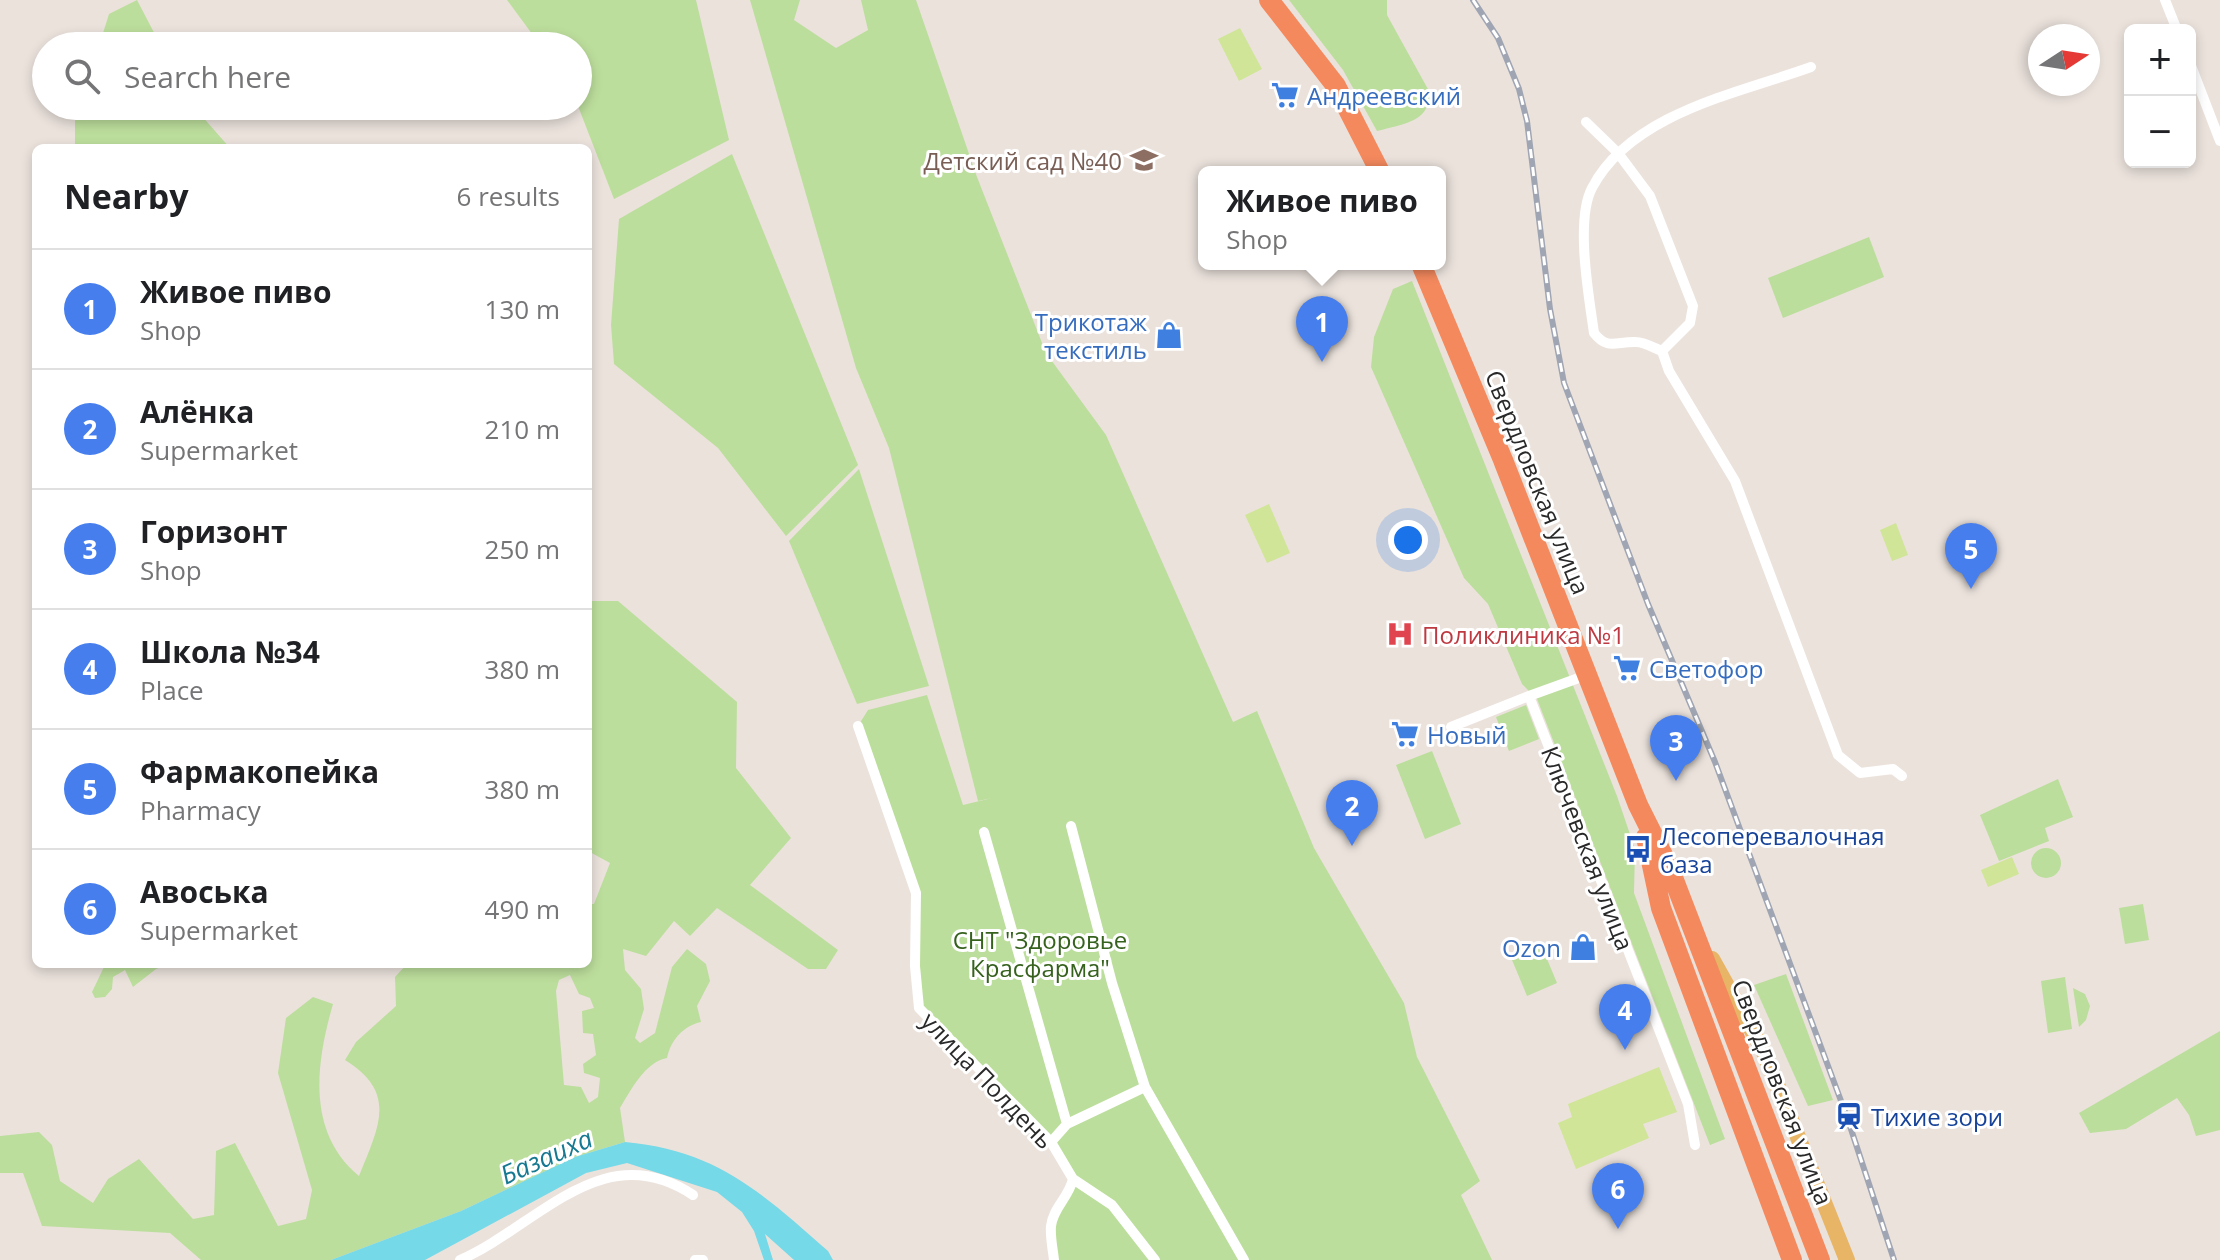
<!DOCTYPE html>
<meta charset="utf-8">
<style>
:root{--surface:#fff;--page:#f2f2f2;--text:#202124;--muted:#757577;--line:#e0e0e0;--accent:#467eee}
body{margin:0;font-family:"Open Sans",sans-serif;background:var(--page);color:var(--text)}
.controls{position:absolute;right:24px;top:24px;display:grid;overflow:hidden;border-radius:12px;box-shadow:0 4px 12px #0003}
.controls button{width:72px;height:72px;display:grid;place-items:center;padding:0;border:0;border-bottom:2px solid var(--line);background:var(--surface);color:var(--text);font:40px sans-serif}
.compass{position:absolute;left:2028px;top:24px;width:72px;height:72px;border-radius:50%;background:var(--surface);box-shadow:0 4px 12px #0003;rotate:78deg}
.you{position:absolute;left:1408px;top:540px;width:28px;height:28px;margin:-20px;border:6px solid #fff;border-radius:50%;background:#1a73e8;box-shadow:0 0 0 12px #1a73e833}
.badge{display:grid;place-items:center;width:52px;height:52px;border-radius:50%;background:var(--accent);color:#fff;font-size:26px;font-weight:700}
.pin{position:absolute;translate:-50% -66px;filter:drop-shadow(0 2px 4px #0008)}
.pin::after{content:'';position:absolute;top:42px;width:28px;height:24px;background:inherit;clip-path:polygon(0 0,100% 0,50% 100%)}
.popup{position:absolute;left:1198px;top:166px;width:248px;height:104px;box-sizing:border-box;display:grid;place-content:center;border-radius:12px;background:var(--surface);filter:drop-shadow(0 2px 6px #0005);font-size:26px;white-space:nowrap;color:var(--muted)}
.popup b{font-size:30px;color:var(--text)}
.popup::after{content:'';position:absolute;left:50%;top:100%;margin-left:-16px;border:16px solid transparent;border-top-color:var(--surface)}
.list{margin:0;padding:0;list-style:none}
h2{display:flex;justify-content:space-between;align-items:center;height:104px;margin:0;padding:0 32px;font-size:34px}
h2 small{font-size:26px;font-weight:400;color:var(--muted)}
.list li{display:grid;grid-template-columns:52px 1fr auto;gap:24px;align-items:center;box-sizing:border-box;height:120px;padding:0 32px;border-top:2px solid var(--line)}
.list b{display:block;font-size:30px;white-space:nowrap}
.list p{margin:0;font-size:26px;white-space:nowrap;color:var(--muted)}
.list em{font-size:26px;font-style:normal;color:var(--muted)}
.icon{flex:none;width:44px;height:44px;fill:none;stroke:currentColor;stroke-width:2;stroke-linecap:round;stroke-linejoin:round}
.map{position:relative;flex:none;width:2220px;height:1260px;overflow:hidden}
.search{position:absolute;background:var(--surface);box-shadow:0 4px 12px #0003;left:32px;top:32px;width:560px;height:88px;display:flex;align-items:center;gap:20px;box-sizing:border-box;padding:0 28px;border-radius:44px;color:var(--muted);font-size:30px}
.panel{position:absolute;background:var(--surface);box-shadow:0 4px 12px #0003;left:32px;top:144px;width:560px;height:824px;border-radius:12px}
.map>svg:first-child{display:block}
</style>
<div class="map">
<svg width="2220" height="1260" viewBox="0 0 2220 1260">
<rect width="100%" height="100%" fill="#ebe2dc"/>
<path fill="#bcde9c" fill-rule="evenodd" d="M137 0 161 46H99L109 14Z
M507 0H696L729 140 614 199 578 106V46H541Z
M750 0H800L794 20 836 48 868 30 861 0H916L977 177 1046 353 1106 435 1233 722 1257 711 1314 848 1404 1003 1417 1057 1480 1181 1461 1195 1492 1260H1054L1051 1226 1073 1179 1051 1142 919 1008 916 893 858 726 868 710 927 695 963 805 992 798 978 801 889 448 856 368Z
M1289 0H1387V15L1429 91C1432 122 1402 124 1377 131L1343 70Z
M80 106H193L230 148H75V121Z
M732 154 858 465 786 536 718 448 614 364 611 325 619 219Z
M1869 237 1884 277 1783 318 1768 278Z
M1412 281 1617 796 1635 849 1634 893 1725 1139 1710 1145 1537 699 1522 684 1488 604 1464 578 1371 367 1374 337 1393 289Z
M859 469 929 686 857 704 789 541Z
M588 601H618L737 702 736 768 791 838 750 885 838 950 826 969H808L717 908 690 936 674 921 646 956 623 949 625 970 641 989 644 1009 635 1038 640 1043 655 1033 672 967 687 949 706 964 710 981 697 1006 701 1022C683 1026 671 1040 667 1058 645 1062 631 1090 620 1108L625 1142 575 1157 461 1211 331 1260H201L170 1233 42 1226 23 1173H0V1136L39 1132 52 1145 60 1181 93 1203 108 1179 139 1159 193 1219 214 1215 216 1151 235 1143 278 1226 306 1219 312 1190 278 1073 286 1018 313 997 333 1004C316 1063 306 1132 359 1176 379 1126 398 1093 345 1060L356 1042 396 1006 395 977 407 964H588V904H594L610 863 588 851ZM570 975 579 994 590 998 594 1008 582 1011 583 1033 593 1034 596 1055 583 1064 584 1073 600 1078 598 1097 589 1103 581 1087 564 1085 556 991 559 980Z
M1526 705 1539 739 1509 751 1496 717Z
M1432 751 1461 824 1425 839 1396 765Z
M2058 779 2073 817 2045 828 2049 841 1999 861 1980 815Z
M2031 863a15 15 0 1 1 30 0a15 15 0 1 1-30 0Z
M2143 904 2149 940 2125 944 2119 908Z
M1542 947 1557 983 1527 996 1512 960Z
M109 964H170L156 969 133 987 125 970 113 977 112 989 105 997 95 998 92 992 104 967Z
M1786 974 1833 1100 1808 1106 1754 985Z
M2065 977 2072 1029 2048 1033 2041 981Z
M2073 988 2085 994 2090 1006 2086 1020 2079 1027Z
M2220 1031V1130L2196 1136 2189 1115 2177 1098 2126 1129 2090 1133 2079 1113Z"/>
<path fill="#d0e598" d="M1240 28 1262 69 1239 81 1218 39Z
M1269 504 1290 553 1267 563 1245 515Z
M1896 523 1908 555 1892 561 1880 530Z
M2012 857 2019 874 1988 887 1981 870Z
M1659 1067 1677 1112 1643 1124 1649 1138 1576 1169 1558 1123 1572 1117 1568 1104Z"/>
<path fill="#75d9e7" d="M625 1142C717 1150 763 1194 828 1251L833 1260H794L765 1234 773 1260H764L754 1231 742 1212 717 1192 627 1163 586 1173 425 1260H331L461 1211 575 1157Z"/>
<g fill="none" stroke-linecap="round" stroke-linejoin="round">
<path stroke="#fff" stroke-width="10" d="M2165 0 2177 30
M2190 63 2220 141
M1586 122 1618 153 1650 196 1693 306 1690 323 1662 351 1669 371 1735 481 1838 755 1860 773 1893 769 1902 776
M1662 351C1654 348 1644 342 1636 342 1617 341 1608 351 1594 333 1589 297 1575 220 1592 188 1631 113 1739 93 1811 67
M1529 696 1587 675
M858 726 916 893 915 966 919 1008 1051 1142 1073 1179 1112 1205 1155 1260
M1451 727 1529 696 1688 1104 1695 1145
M1071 826 1112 983 1145 1087 1244 1260
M984 832 1067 1124
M1051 1142 1067 1124 1145 1087
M460 1260C539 1225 603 1135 693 1195
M695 1260H703
M1054 1260C1053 1250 1050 1237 1051 1226 1053 1208 1069 1197 1073 1179"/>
<path stroke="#e7b565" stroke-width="16" d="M1712 959 1764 1052 1847 1260"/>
<path stroke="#f4895e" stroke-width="20" d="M1269 0 1336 86 1380 172
M1421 264 1503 460 1638 805 1669 867 1820 1260
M1646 837 1661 908 1792 1260"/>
<g stroke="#9fa5b3" stroke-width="6">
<path id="rail" d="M1473 0 1498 38 1519 89 1527 121 1550 309 1564 383 1648 604 1715 762 1847 1117 1894 1260"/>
</g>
<use href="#rail" stroke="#fff" stroke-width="3" stroke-dasharray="9" stroke-linecap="butt"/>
</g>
<defs>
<g id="supermarket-bare" transform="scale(2.16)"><path d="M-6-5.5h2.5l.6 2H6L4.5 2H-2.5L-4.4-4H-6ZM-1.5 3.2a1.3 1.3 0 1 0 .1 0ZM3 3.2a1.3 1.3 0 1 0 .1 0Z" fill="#3f7fe0" stroke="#fff" stroke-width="2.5" paint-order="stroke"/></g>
<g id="school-bare" transform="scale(2.16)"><path d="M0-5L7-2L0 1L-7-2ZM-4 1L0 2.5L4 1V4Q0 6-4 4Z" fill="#8d6e63" stroke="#fff" stroke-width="2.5" paint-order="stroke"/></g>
<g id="shop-bare" transform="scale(2.16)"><path d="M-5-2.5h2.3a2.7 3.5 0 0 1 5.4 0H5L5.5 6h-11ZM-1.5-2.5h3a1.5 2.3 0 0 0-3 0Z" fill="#3f7fe0" stroke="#fff" stroke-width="2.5" paint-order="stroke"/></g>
<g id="hospital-bare" transform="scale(2.16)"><path d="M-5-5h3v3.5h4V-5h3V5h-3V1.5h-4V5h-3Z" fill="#e0444e" stroke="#fff" stroke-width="2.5" paint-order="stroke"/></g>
<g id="bus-bare" transform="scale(2.16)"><path d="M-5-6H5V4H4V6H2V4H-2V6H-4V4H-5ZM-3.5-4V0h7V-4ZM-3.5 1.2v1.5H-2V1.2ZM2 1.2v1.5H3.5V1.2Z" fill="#1a4fb4" stroke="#fff" stroke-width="2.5" paint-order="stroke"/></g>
<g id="station-bare" transform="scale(2.16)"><path d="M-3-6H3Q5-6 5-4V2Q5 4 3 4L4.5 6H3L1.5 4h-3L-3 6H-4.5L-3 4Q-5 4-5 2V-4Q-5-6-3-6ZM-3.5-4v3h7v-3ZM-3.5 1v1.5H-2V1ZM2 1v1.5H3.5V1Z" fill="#1a4fb4" stroke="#fff" stroke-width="2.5" paint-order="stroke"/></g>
</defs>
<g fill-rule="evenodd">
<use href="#supermarket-bare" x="1285" y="95"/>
<use href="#school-bare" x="1144" y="160"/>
<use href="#shop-bare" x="1169" y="335"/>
<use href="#hospital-bare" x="1400" y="634"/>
<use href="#supermarket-bare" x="1627" y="668"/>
<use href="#supermarket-bare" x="1405" y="734"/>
<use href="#bus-bare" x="1638" y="849"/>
<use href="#shop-bare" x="1583" y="947"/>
<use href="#station-bare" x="1849" y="1116"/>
</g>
<g text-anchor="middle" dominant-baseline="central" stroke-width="6" stroke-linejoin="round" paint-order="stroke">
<g font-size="24" fill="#366cbe" stroke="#fff" text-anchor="start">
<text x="1307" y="95">Андреевский</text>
<text x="1147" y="321" text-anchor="end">Трикотаж<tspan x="1147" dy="28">текстиль</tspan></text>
<text x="1649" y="668">Светофор</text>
<text x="1427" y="734">Новый</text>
<text x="1561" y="947" text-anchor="end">Ozon</text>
</g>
<g font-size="24" fill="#785e54" stroke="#fff" text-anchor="end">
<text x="1122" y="160">Детский сад №40</text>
</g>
<g font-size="24" fill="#292929" stroke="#fff">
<text transform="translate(1538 482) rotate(68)">Свердловская улица</text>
<text transform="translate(1588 848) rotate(69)">Ключевская улица</text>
<text transform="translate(988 1080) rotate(46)">улица Полдень</text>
<text transform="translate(1783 1092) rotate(69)">Свердловская улица</text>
</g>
<g font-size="24" fill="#be3a42" stroke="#fff" text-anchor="start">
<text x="1422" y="634">Поликлиника №1</text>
</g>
<g font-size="24" fill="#164399" stroke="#fff" text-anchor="start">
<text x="1660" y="835">Лесоперевалочная<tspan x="1660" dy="28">база</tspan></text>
<text x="1871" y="1116">Тихие зори</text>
</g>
<g font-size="24" fill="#36621e" stroke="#fff">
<text x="1040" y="939">СНТ "Здоровье<tspan x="1040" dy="28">Красфарма"</tspan></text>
</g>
<g font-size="26" font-style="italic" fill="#167991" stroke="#fff">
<text transform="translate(546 1156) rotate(-24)">Базаиха</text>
</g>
</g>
</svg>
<div class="controls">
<button>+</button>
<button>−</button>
</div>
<svg class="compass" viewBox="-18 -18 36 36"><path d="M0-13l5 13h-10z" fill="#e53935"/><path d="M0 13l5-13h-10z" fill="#757577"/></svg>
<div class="you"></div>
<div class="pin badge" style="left:1322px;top:362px">1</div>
<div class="popup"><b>Живое пиво</b>Shop</div>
<div class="pin badge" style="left:1352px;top:846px">2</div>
<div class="pin badge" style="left:1676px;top:781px">3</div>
<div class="pin badge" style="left:1625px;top:1050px">4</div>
<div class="pin badge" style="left:1971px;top:589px">5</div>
<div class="pin badge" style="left:1618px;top:1229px">6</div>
<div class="search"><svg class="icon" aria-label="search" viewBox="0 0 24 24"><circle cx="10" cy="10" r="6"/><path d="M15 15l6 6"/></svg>Search here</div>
<section class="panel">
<h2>Nearby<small>6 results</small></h2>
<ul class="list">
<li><span class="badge">1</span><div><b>Живое пиво</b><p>Shop</p></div><em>130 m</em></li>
<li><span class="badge">2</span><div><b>Алёнка</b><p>Supermarket</p></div><em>210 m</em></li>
<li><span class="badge">3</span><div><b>Горизонт</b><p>Shop</p></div><em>250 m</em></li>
<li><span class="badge">4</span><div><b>Школа №34</b><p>Place</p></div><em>380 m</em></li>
<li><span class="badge">5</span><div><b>Фармакопейка</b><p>Pharmacy</p></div><em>380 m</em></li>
<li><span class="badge">6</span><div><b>Авоська</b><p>Supermarket</p></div><em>490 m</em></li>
</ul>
</section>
</div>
